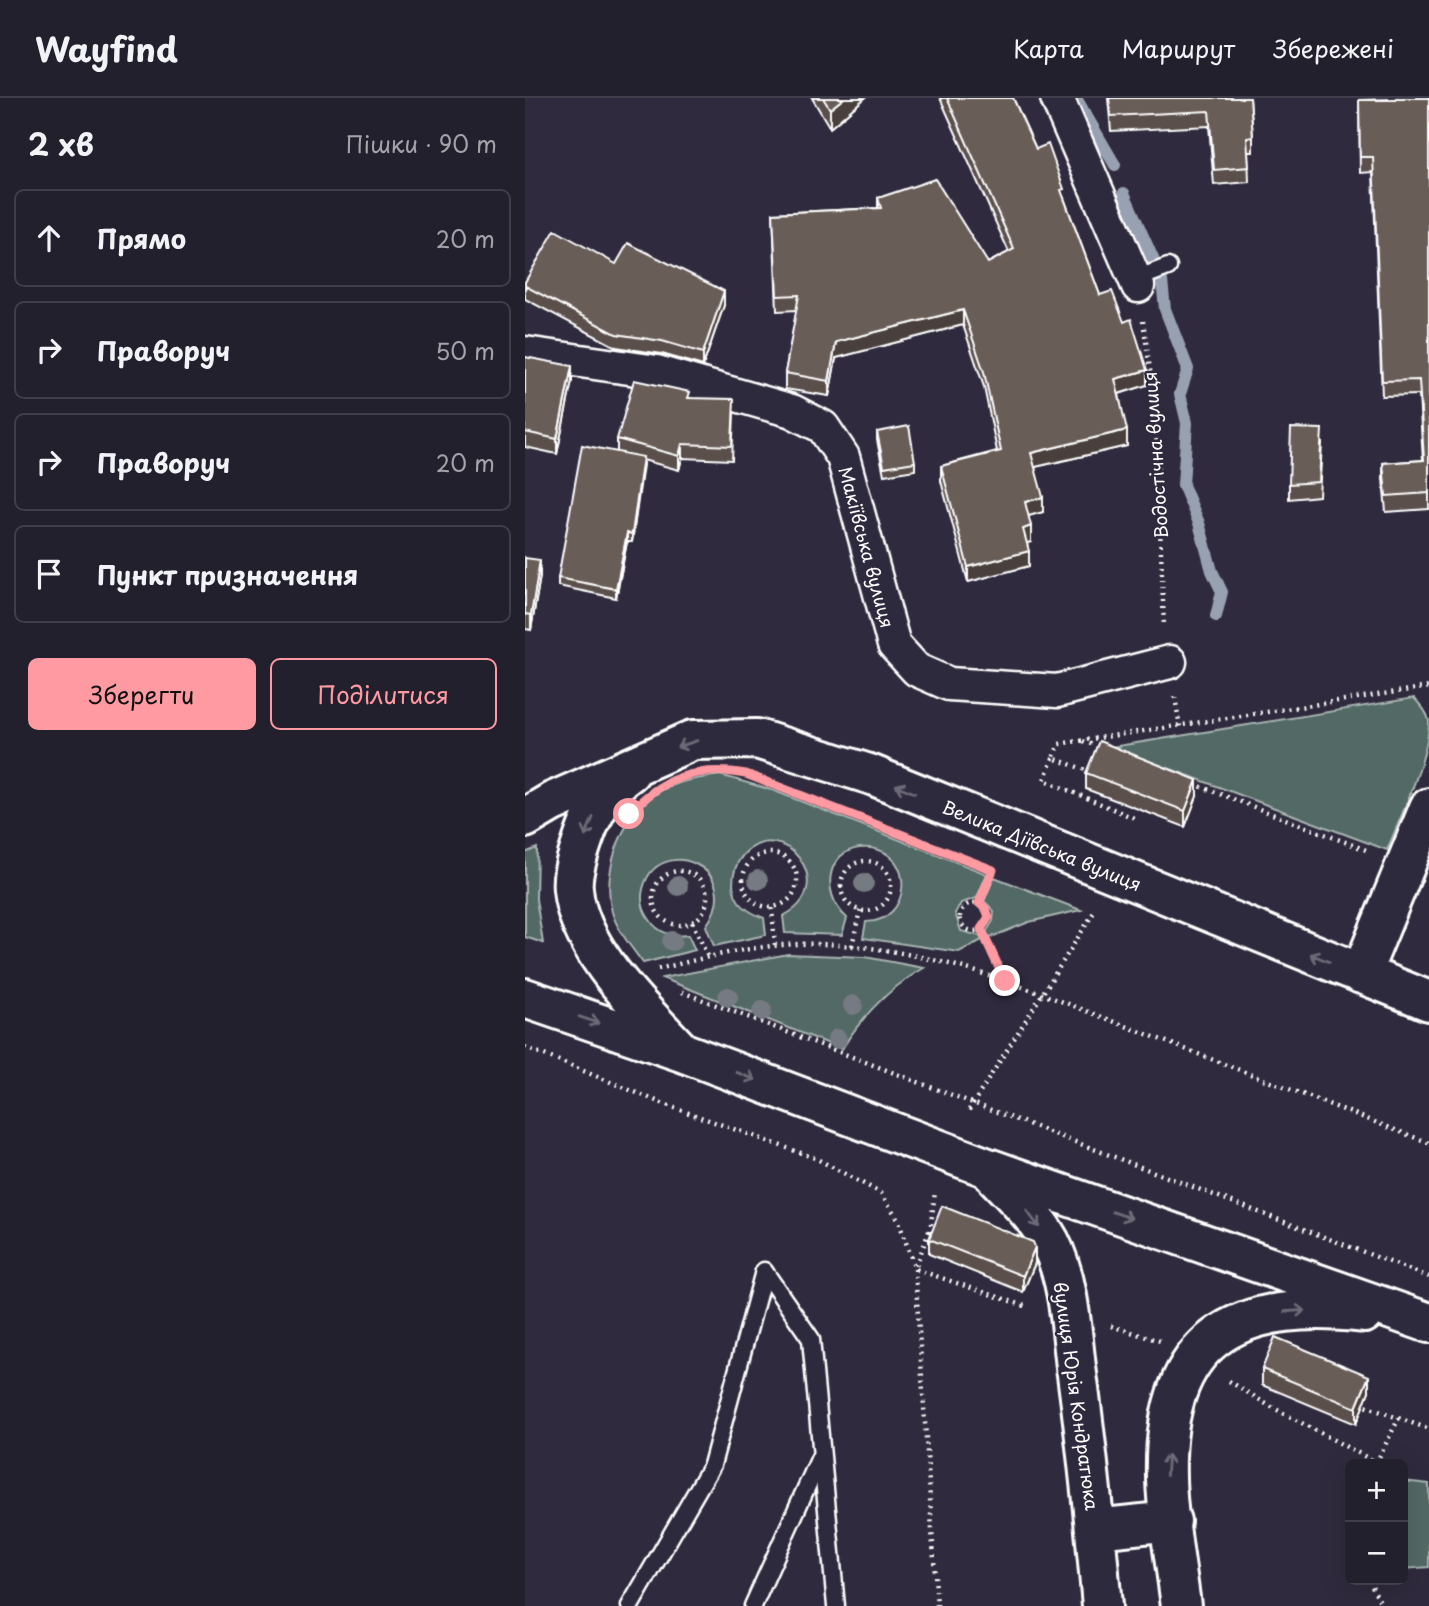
<!DOCTYPE html>
<html lang="uk">
<meta charset="utf-8">
<style>
:root{--surface:#23202e;--page:#2b2836;--text:#f1f3f6;--muted:#a3a3aa;--line:#403e4a;--accent:#ff9aa2}
body{margin:0;font-family:"Playpen Sans",sans-serif;background:var(--page);color:var(--text)}
.controls{position:absolute;right:21px;bottom:21px;display:grid;overflow:hidden;border-radius:10px;box-shadow:0 7px 28px #0002}
.controls button{width:63px;height:63px;display:grid;place-items:center;padding:0;border:0;border-bottom:2px solid var(--line);background:var(--surface);color:var(--text);font:35px sans-serif}
.stop{position:absolute;width:21px;height:21px;margin:-16px;border:5px solid #ff9aa2;border-radius:50%;background:#fff}
.stop.end{background:#ff9aa2;border-color:#fff;box-shadow:0 2px 7px #0008}
.list{margin:0;padding:0;list-style:none}
h2{display:flex;justify-content:space-between;align-items:center;height:91px;margin:0;padding:0 28px;font-size:30px}
h2 small{font-size:23px;font-weight:400;color:var(--muted)}
.list li{display:grid;grid-template-columns:46px 1fr auto;gap:21px;align-items:center;box-sizing:border-box;height:98px;margin:0 14px 14px;padding:0 14px;border:2px solid var(--line);border-radius:10px}
.list b{display:block;font-size:26px;white-space:nowrap}
.list em{font-size:23px;font-style:normal;color:var(--muted)}
.actions{display:flex;gap:14px;padding:21px 28px}
.actions a{flex:1;padding:16px 0;border:2px solid var(--accent);border-radius:10px;text-align:center;font-size:24px;color:var(--accent)}
.actions .main{background:var(--accent);color:#111}
.icon{flex:none;width:38px;height:38px;fill:none;stroke:currentColor;stroke-width:2;stroke-linecap:round;stroke-linejoin:round}
.map{position:relative;flex:none;width:904px;height:1508px;overflow:hidden}
header{display:flex;align-items:center;gap:42px;box-sizing:border-box;height:98px;padding:0 35px;background:var(--surface);border-bottom:2px solid var(--line)}
header strong{font-size:33px}
nav{display:flex;gap:38px;margin-inline-start:auto;font-size:24px}
main{display:flex}
aside{flex:1;background:var(--surface)}
.map>svg:first-child{display:block}
</style>
<header>
<strong>Wayfind</strong>
<nav><a>Карта</a><a>Маршрут</a><a>Збережені</a></nav>
</header>
<main>
<aside>
<h2>2 хв<small>Пішки · 90 m</small></h2>
<ul class="list">
<li><svg class="icon" aria-label="ahead" viewBox="0 0 24 24"><path d="M12 20V5M6 11l6-6 6 6"/></svg><div><b>Прямо</b></div><em>20 m</em></li>
<li><svg class="icon" aria-label="right" viewBox="0 0 24 24"><path d="M7 20v-9h11M14 6l5 5-5 5"/></svg><div><b>Праворуч</b></div><em>50 m</em></li>
<li><svg class="icon" aria-label="right" viewBox="0 0 24 24"><path d="M7 20v-9h11M14 6l5 5-5 5"/></svg><div><b>Праворуч</b></div><em>20 m</em></li>
<li><svg class="icon" aria-label="arrive" viewBox="0 0 24 24"><path d="M6 21V4h12l-3 4 3 4H6"/></svg><div><b>Пункт призначення</b></div></li>
</ul>
<div class="actions"><a class="main">Зберегти</a><a>Поділитися</a></div>
</aside>
<div class="map">
<svg width="904" height="1508" viewBox="0 0 904 1508">
<rect width="100%" height="100%" fill="#2f2a3d"/>
<filter id="ink" filterUnits="userSpaceOnUse"><feTurbulence type="fractalNoise" baseFrequency=".0143" numOctaves="2"/><feDisplacementMap in="SourceGraphic" scale="14" xChannelSelector="R" yChannelSelector="G"/><feConvolveMatrix kernelMatrix="1 2 1 2 8 2 1 2 1" color-interpolation-filters="sRGB"/></filter>
<g filter="url(#ink)">
<path fill="#526965" stroke="#a8b4b2" stroke-width="2" d="M889 600C895 607 902 613 904 623 904 659 876 718 862 752L587 649Z
M195 677 247 692 462 776 452 800 436 805 430 815 436 833 455 838 457 842 434 854 338 840 341 824C386 824 391 756 346 750 302 745 293 794 322 820L317 837 260 835 258 818C317 789 257 715 218 757 211 765 208 775 208 786 209 805 223 814 239 820L241 837 189 848 181 828C223 769 132 734 118 791 115 803 118 813 125 822 133 835 148 839 163 837L170 852 118 865C107 850 92 832 87 814 76 772 98 712 138 691 156 682 175 680 195 677Z
M12 750 11 801 18 845 0 839V755Z
M469 779 556 812 504 824 464 840 461 834 468 823 469 813 459 803Z
M263 856 340 859 399 870C366 889 337 918 317 951L137 880Z
M878 1383 904 1386V1469L878 1471Z"/>
<g fill="none" stroke-linecap="round" stroke-linejoin="round">
<path stroke="#98a1b1" stroke-width="12" d="M551 0 590 67
M599 95 629 163
M637 183 640 211 663 271 655 296 662 325 658 387 674 425 687 473 697 494 691 518"/>
<g stroke="#fff" stroke-width="21">
<path id="lane" d="M611 181 643 169
M105 1508 187 1367 239 1173 286 1241 311 1508
M228 1508 296 1357"/>
</g>
<g stroke="#fff" stroke-width="37">
<path id="street" d="M532 0 613 188
M0 255 132 274 267 313 298 329 318 359 369 547 392 572 424 586 532 593 645 564"/>
</g>
<g stroke="#fff" stroke-width="44">
<path id="secondary" d="M105 674C82 690 68 713 59 739 54 754 46 775 48 791 53 851 115 909 153 950
M0 720 27 704 168 642 232 641 347 677 904 903
M836 876 904 710
M0 900 157 954 463 1070 904 1225
M467 1075C487 1096 511 1118 525 1144 544 1182 546 1228 551 1269 562 1348 570 1428 577 1508
M570 1431 646 1423
M656 1508C651 1466 642 1423 641 1380 637 1241 710 1200 839 1215"/>
</g>
<path stroke="#fff" stroke-width="4.5" stroke-dasharray="2 5" stroke-linecap="butt" d="M618 223 630 306 639 528
M650 599 655 629
M558 643 576 650
M528 660 519 682 609 720 608 723
M566 674 528 660 534 646 904 589
M669 686 844 753
M312 711 411 750
M218 782a27 27 0 1 1 54 0a27 27 0 1 1-54 0Z
M316 788a25 25 0 1 1 50 0a25 25 0 1 1-50 0Z
M128 800a27 27 0 1 1 54 0a27 27 0 1 1-54 0Z
M435 819a14 14 0 1 1 28 0a14 14 0 1 1-28 0Z
M454 805 468 772
M247 810 250 847
M167 824 183 859
M455 831 480 883
M327 848 335 812
M133 871C187 858 240 844 296 846 407 849 509 893 611 932 709 970 806 1007 904 1045
M157 894 904 1179
M0 949 139 1006 290 1060 356 1095 373 1121 390 1171 412 1508
M444 1012 571 811
M404 1133 390 1171 503 1209
M405 1134 410 1094
M586 1228 635 1243
M704 1283 743 1307 852 1365
M834 1306 904 1331
M851 1365 874 1320
M825 1411V1419
M844 1482 857 1508"/>
<use href="#lane" stroke="#2f2a3d" stroke-width="16"/>
<use href="#street" stroke="#2f2a3d" stroke-width="32"/>
<use href="#secondary" stroke="#2f2a3d" stroke-width="38"/>
</g>
<g fill="#767a82">
<circle cx="233" cy="782" r="10"/>
<circle cx="339" cy="785" r="10"/>
<circle cx="153" cy="788" r="10"/>
<circle cx="147" cy="843" r="10"/>
<circle cx="203" cy="899" r="10"/>
<circle cx="328" cy="907" r="10"/>
<circle cx="237" cy="913" r="10"/>
<circle cx="312" cy="941" r="10"/>
</g>
<path fill="#5a504c" stroke="#fff" stroke-width="2" d="M287 0H340L305 30Z
M415 0H488L511 51 539 100 575 197 622 287 594 296 602 348 510 369 518 414 503 418 506 444 502 445 504 468 443 484 416 383V368L472 353 459 289 438 227 311 260 304 298 260 291V275L272 212 252 213 248 115 353 110V100L463 165 484 154Z
M583 0H725L728 39V54H723L724 84 689 87 684 28 586 33Z
M904 0V411L861 414 858 381V365L898 362 894 297 857 298 848 74 835 75 834 2Z
M91 166 199 207 178 268 137 256 91 249 0 201V184Z
M0 259 47 283 32 356 0 349Z
M165 300 209 316 207 362 157 360 154 372 118 362 107 444H102L91 500 33 488V480L92 354V341Z
M352 334 390 364V372L359 377 352 342Z
M797 346 794 398 764 401V386Z
M0 460 15 478 6 532 0 531Z
M561 675 672 698 660 729 561 691Z
M404 1141 510 1165 498 1194 404 1156Z
M737 1271 844 1293 831 1326 737 1287Z"/>
<path fill="#4a413e" stroke="#fff" stroke-width="2" d="M319 0H340L305 30V11Z
M199 193V207L178 268V255Z
M438 212V227L311 260 304 298V283L311 244Z
M47 268V283L32 356V341Z
M622 272V287L590 297V281Z
M602 332V348L506 370V355Z
M157 346V360L154 372V358Z
M118 359V367L107 444V436Z
M518 399V414L500 419V404Z
M506 428V444L498 446V431Z
M102 435V444L91 500V491Z
M504 453V468L443 484V469Z
M15 462V478L6 532V517Z
M672 682V698L660 729V713Z
M510 1149V1165L498 1194V1178Z
M844 1278V1293L831 1326V1310Z"/>
<path fill="#695d58" stroke="#fff" stroke-width="2" d="M298 0H319L305 11Z
M422 0H488L511 51 523 46 539 91 536 92 575 197 587 193 599 224 606 221 622 272 590 281 602 332 506 355 518 399 500 404 506 428 498 431 504 453 443 469 416 368 476 353 459 274 438 212 311 244 304 283 260 275 274 197 252 198 248 115 356 110 353 100 410 81 463 165 489 151Z
M584 0H725L728 39 722 40 724 69 689 72 684 13 586 18Z
M871 0H904V395L861 398 858 365 899 362 894 282 857 283 848 59H835L834 2H871Z
M30 132 91 166 103 145 199 193 178 255 137 243 91 236 0 188V184Z
M0 259 47 268 32 341 0 334Z
M109 282 165 294 163 300 209 301 207 348 157 346 154 358 92 341Z
M384 328 390 364 359 369 352 334Z
M766 330 797 331 794 384 764 386Z
M57 347 118 359 107 436 102 435 91 491 33 480Z
M0 460 15 462 6 517 0 516Z
M574 643 672 682 660 713 561 675Z
M417 1108 508 1144 510 1149 498 1178 404 1141Z
M750 1239 844 1278 831 1310 737 1271Z"/>
<defs><path id="oneway-shaft" d="M-6 0H5M1.5-3L5.5 0L1.5 3" fill="none" stroke-width="1.6" stroke-linecap="round" stroke-linejoin="round" transform="scale(1.75)"/></defs>
<g stroke="#6d6a77">
<use href="#oneway-shaft" transform="translate(162 646) rotate(161)"/>
<use href="#oneway-shaft" transform="translate(380 691) rotate(-158)"/>
<use href="#oneway-shaft" transform="translate(64 729) rotate(113)"/>
<use href="#oneway-shaft" transform="translate(795 860) rotate(-158)"/>
<use href="#oneway-shaft" transform="translate(64 922) rotate(19)"/>
<use href="#oneway-shaft" transform="translate(221 978) rotate(21)"/>
<use href="#oneway-shaft" transform="translate(597 1117) rotate(19)"/>
<use href="#oneway-shaft" transform="translate(508 1121) rotate(53)"/>
<use href="#oneway-shaft" transform="translate(770 1213) rotate(-4)"/>
<use href="#oneway-shaft" transform="translate(642 1367) rotate(-87)"/>
</g>
</g>
<g fill="none" stroke-linecap="round" stroke-linejoin="round" filter="url(#ink)">
<path stroke="#ff9aa2" stroke-width="9" d="M104 716C136 679 173 668 221 676L468 772 454 805 461 811 464 819 456 831 480 883"/>
</g>
<g text-anchor="middle" dominant-baseline="central" stroke-width="5" stroke-linejoin="round" paint-order="stroke">
<g font-size="18" fill="#fff" stroke="#2f2a3d">
<text transform="translate(630 357) rotate(-94)">Водостічна вулиця</text>
<text transform="translate(342 449) rotate(75)">Макіївська вулиця</text>
<text transform="translate(517 747) rotate(22)">Велика Діївська вулиця</text>
<text transform="translate(552 1298) rotate(82)">вулиця Юрія Кондратюка</text>
</g>
</g>
</svg>
<div class="controls">
<button>+</button>
<button>−</button>
</div>
<div class="stop" style="left:104px;top:716px"></div>
<div class="stop end" style="left:480px;top:883px"></div>
</div>
</main>
